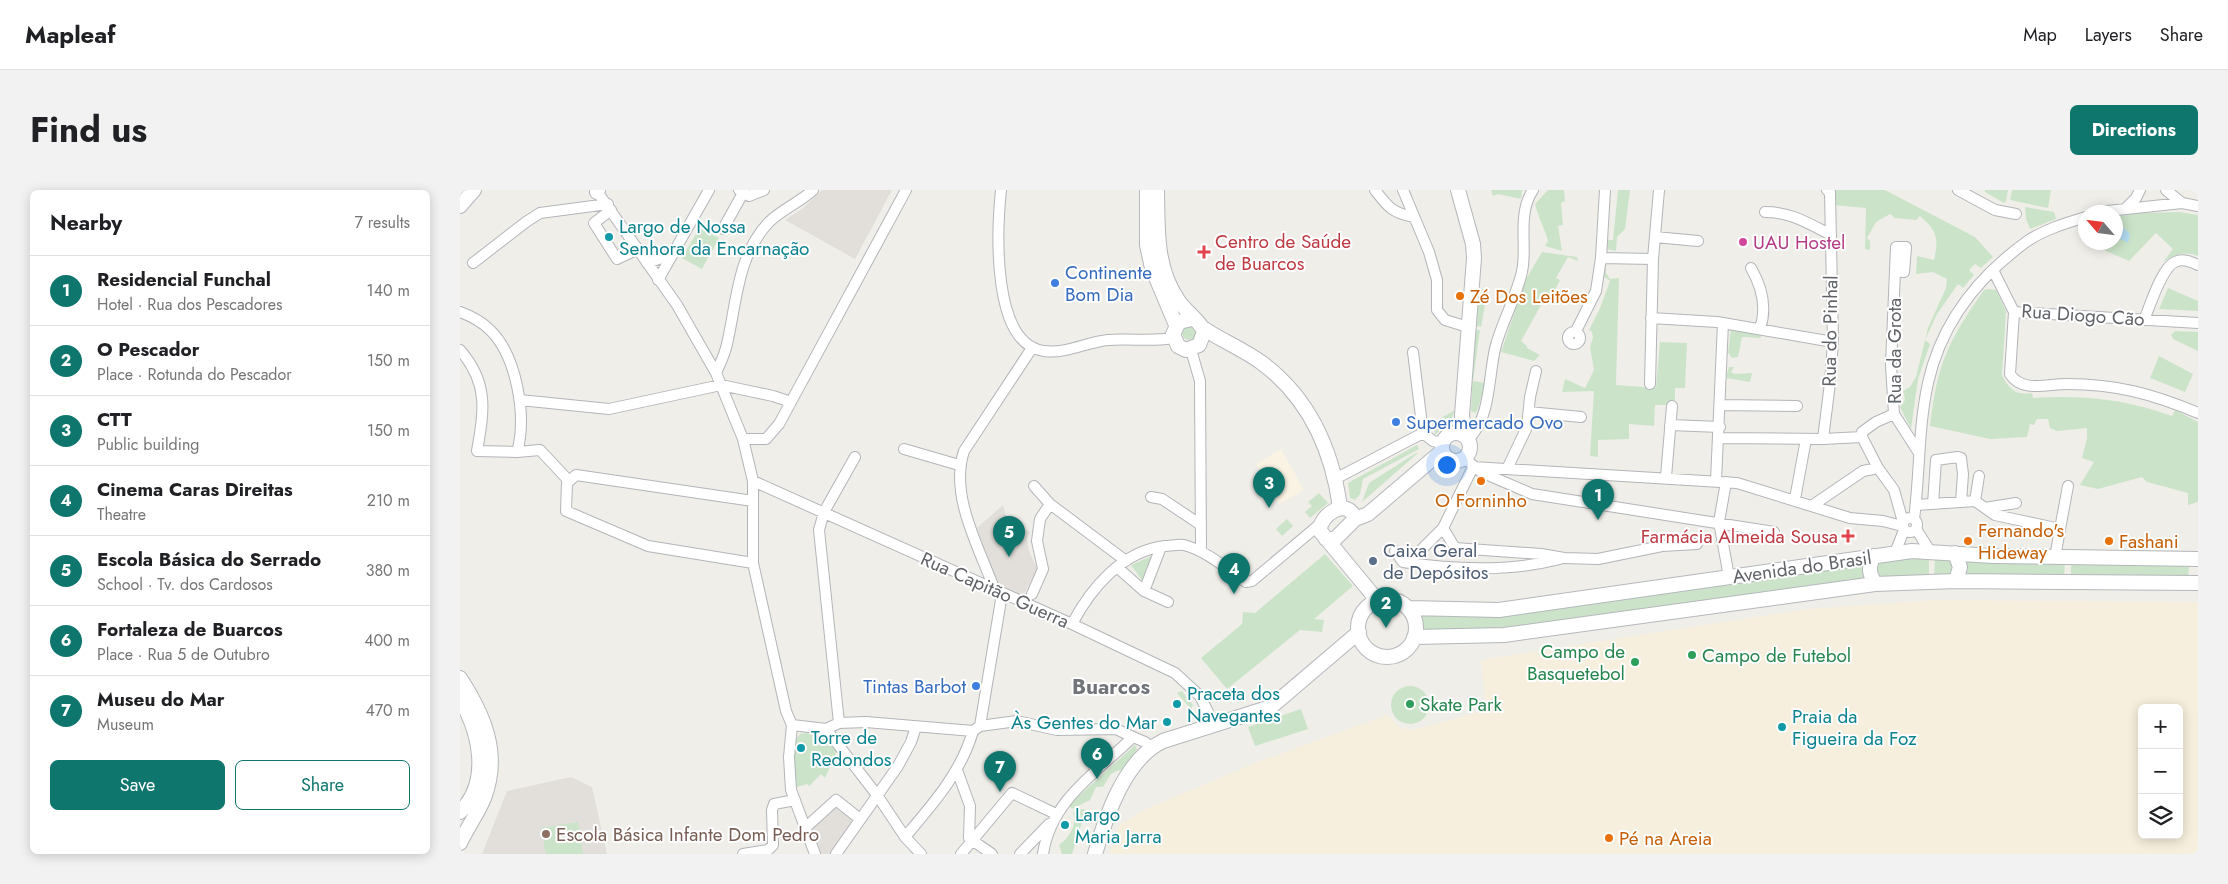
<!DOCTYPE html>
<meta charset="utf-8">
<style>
:root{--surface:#fff;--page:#f2f2f2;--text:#202124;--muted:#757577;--line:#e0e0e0;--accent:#0f766e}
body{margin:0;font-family:Jost,sans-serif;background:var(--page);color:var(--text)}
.controls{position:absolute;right:15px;bottom:15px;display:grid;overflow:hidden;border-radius:8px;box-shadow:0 2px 12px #0003}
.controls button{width:45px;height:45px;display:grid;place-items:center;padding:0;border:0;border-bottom:1px solid var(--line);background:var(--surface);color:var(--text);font:25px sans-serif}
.compass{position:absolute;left:1618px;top:15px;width:45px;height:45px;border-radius:50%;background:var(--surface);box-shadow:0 2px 12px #0003;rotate:298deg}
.you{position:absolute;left:986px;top:274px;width:18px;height:18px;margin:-12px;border:4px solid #fff;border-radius:50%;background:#1a73e8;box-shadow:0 0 0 8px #1a73e833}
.badge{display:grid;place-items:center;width:32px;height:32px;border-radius:50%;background:var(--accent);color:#fff;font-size:16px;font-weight:700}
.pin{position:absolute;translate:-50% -41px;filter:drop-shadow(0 1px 2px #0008)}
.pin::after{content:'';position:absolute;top:26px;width:18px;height:15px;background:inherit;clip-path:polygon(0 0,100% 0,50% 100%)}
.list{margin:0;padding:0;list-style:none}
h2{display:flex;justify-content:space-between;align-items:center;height:65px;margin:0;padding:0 20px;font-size:21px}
h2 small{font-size:16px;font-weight:400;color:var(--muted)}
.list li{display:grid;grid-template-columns:32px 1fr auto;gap:15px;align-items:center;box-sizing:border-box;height:70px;padding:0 20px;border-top:1px solid var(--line)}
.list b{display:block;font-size:19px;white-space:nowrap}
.list p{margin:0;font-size:16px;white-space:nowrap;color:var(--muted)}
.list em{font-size:16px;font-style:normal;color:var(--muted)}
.actions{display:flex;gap:10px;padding:15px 20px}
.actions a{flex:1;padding:11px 0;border:1px solid var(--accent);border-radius:8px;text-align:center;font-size:18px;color:var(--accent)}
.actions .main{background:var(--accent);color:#fff}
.icon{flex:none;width:28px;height:28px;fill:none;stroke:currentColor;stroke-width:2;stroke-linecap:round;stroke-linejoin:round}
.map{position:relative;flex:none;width:1738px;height:664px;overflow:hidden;border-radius:8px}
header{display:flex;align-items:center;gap:30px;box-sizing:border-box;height:70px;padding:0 25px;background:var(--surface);border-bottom:1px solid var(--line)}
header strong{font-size:24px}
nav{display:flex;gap:28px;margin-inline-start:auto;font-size:18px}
.intro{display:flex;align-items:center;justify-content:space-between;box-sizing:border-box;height:120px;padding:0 30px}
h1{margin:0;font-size:35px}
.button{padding:12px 22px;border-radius:8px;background:var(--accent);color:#fff;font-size:18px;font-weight:700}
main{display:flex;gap:30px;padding:0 30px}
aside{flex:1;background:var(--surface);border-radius:8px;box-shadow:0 2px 12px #0003}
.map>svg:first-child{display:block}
</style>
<header>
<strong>Mapleaf</strong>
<nav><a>Map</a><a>Layers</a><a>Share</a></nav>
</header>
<div class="intro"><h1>Find us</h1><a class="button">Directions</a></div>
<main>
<aside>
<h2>Nearby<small>7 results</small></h2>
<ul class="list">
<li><span class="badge">1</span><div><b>Residencial Funchal</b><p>Hotel · Rua dos Pescadores</p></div><em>140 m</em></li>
<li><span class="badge">2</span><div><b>O Pescador</b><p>Place · Rotunda do Pescador</p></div><em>150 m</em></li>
<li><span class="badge">3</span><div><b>CTT</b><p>Public building</p></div><em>150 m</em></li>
<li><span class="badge">4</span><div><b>Cinema Caras Direitas</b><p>Theatre</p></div><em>210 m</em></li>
<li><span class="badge">5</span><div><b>Escola Básica do Serrado</b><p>School · Tv. dos Cardosos</p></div><em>380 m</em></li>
<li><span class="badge">6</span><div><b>Fortaleza de Buarcos</b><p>Place · Rua 5 de Outubro</p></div><em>400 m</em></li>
<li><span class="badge">7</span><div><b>Museu do Mar</b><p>Museum</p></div><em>470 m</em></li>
</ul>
<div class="actions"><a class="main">Save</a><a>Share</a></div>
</aside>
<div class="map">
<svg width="1738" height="664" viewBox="0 0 1738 664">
<rect width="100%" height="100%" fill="#f0eee9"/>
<path fill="#faf3e3" d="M821 259 844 300 819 314 796 274Z"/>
<path fill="#e2dfda" d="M362 0H432L395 69 325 30 342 19Z
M543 315 547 330 570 342 567 349 569 361 577 379 562 408 536 395 517 338Z
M111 587 132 597 147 664H22L47 601Z
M375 613 394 628 370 664H361L350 636Z"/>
<path fill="#cbe4c9" d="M1031 0H1062L1061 9 1038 4 1033 6Z
M1088 0H1104L1105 11 1101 13 1103 35 1098 36 1102 61 1085 56 1088 51C1085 39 1078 27 1075 14Z
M1158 0H1170L1165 39 1157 47 1156 61 1147 59 1148 50H1153Z
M1372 0H1425L1515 47 1533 67 1521 78 1515 74 1509 80 1514 85 1503 98 1498 94 1477 124 1465 150 1470 154 1458 189 1451 239 1440 217 1445 210 1443 201 1450 197 1456 187 1468 138 1486 98 1487 89 1473 82 1456 84 1457 66 1474 70C1479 48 1477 41 1460 26L1456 30 1435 28 1430 24 1416 32 1407 48 1410 51V60L1405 59 1406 18 1372 15Z
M1525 0H1548L1546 11 1544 13 1525 2Z
M1552 0H1591L1588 18 1550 10Z
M1565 17 1594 22 1596 29 1570 39 1566 29Z
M1719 22 1738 25V66C1723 61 1716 64 1703 72L1713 59 1696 43 1669 71 1632 55 1631 53 1656 52V27L1678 23Z
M240 37 259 48 242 79 222 68Z
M1082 62 1117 67 1118 71 1108 67 1096 88 1100 90 1090 110 1085 108 1061 151 1067 156V158L1080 165 1074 171 1041 162 1066 89Z
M1146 73V83L1150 89 1159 88 1156 195 1196 198 1200 152 1227 153 1225 198H1215V215H1195L1194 236 1169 234V249L1138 250V267L1130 266 1134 201 1102 202 1105 189 1125 198 1134 180 1130 157 1133 147 1132 142 1129 140 1140 118 1150 91 1144 87Z
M1708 98 1738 111V121L1699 119Z
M1020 99H1028L1021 137 1016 136Z
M1529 99 1536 100 1546 121 1542 185C1548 199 1557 206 1572 203L1573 208C1622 205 1665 209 1712 226L1715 220 1738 232V312L1728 315V303L1687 292 1682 287 1638 299 1620 295 1634 272 1622 268 1627 248V238L1597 241 1590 238 1588 229H1577L1574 235 1570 234 1567 247 1530 249 1470 236C1477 174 1488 151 1524 100Z
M722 143a7 7 0 1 1 14 0a7 7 0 1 1-14 0Z
M1271 139 1301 142 1302 146 1300 148 1282 147 1278 167 1272 168 1268 162Z
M1015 140H1020L1013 191 1025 193 1018 219 1015 223 1011 221Z
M1715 141 1738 142V161L1713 149 1711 145Z
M1699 166 1733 184 1725 202 1690 188Z
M1269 177H1274L1271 182 1274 184 1292 183 1290 192 1266 188Z
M995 220 990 233 987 228 979 236 981 239 975 245 974 232Z
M957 255 959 259 903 289 900 304 895 310 890 308 888 293Z
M956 263H958L902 312 909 293Z
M859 303 868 313 850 328 845 322 852 316 848 312Z
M827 329 833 336 822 346 816 339Z
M696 364 684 393 671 375Z
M865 364 893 396 854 429 864 430 862 442 840 440 767 499 741 468 782 434 783 422 795 423Z
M1469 366V387L1418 388 1414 377 1417 373Z
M1475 366 1490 369 1495 376 1492 386 1474 387Z
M1503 369 1605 372 1604 387 1503 386Z
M1611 372 1729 374 1728 389 1611 387Z
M1405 373 1407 390 1324 400 1067 436 963 442 962 426 1059 422Z
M931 515a19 19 0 1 1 38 0a19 19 0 1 1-38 0Z
M722 501 733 515 731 519 717 503Z
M841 519 848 539 795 556 788 537Z
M347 543 365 548 378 558 365 588 361 584 349 596 347 594 337 597C336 582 329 556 340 544Z
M675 555 677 559 664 580C651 580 649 587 643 597H636L630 610 612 619 609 615Z
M622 619 626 620 612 664H602L599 655C610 647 617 636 613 622Z
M118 632 123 664H86L81 638Z"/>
<path fill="#f7efdd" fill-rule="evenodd" d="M1478 410 1738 412V664H649L660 635 684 620 800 571 927 525 941 538 953 540 1026 520 1021 470 1348 419ZM1682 518H1719V645H1682Z"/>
<path fill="#b4ddf5" d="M1664 38 1670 44 1668 53 1661 49 1656 50V40Z"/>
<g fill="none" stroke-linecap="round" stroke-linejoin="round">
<g stroke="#b3b5b9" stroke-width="12">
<path id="street" d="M136 0 217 115 256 183 283 249 293 291V373L326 521 332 535 329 567 331 600 355 664
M279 0 289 6 304 0
M541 0C537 39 531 154 584 161 606 164 627 152 648 150 670 148 691 152 713 148
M915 0C928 17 932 23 954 27
M943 0 969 62 977 90V120L985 130 1008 137
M1498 0 1535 20 1556 24
M1706 0 1722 13
M1666 18 1676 8 1680 0
M151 20 134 33 157 69 178 59
M1305 22C1331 22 1348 33 1371 45
M1638 22 1722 13 1738 16
M263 39 283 3
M1195 47 1238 51
M1141 68 1193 69
M13 73 66 32 80 23 148 14
M187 73 213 64
M1291 78C1302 97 1307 118 1300 139
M1533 80 1554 122 1738 133
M1435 81 1444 82 1446 57H1436L1431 175 1434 224 1459 263
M198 90 249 0
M0 122C11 126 22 132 30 140 57 166 67 227 57 262L17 261C24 221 29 193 0 160
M1554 122 1550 184C1562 203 1587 194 1607 194 1656 194 1693 204 1738 223
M1191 128 1257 132 1373 152
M1684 130C1690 116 1702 77 1715 72 1723 68 1731 72 1738 75
M1116 141 1136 101 1141 68 1145 0
M1108 148a6 6 0 1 1 12 0a6 6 0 1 1-12 0Z
M731 160 740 191 741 361
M953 162 963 243 973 251 982 253
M256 183C260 174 265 164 267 154 277 111 277 66 309 32 321 20 340 12 353 0
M1190 194 1193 69 1199 0
M60 210 149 219 261 195 313 206 331 212
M1260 215 1337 216
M1069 222 1121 227
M1210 235 1260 237
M1402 247 1418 278 1434 300 1443 332
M1402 247V242L1416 232 1434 224
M1259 248 1363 249 1402 247
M283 249H306L319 234 446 0
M1008 249C1032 228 1028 183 1036 155 1042 132 1061 97 1063 75 1066 51 1058 22 1073 0
M1363 249 1370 193 1373 152 1370 2 1367 0
M444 259 499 275
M57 262 80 260 109 291
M1004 268 1021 282 1072 304 1314 342
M1013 277 1277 293 1390 328 1423 331 1442 336
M1048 277 1067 237 1070 207 1076 181
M1206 287 1212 216
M875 289 963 243
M293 291 612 434 715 483 740 506 748 522 751 536
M1256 291 1263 133
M1266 292 1259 332 1269 387
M574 296 590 314 666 371
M691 307 702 309 741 335
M1335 309 1346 249
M293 311 116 285 107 293 106 321 188 356 293 373
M1515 311 1519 286
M1473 314 1476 270 1498 267 1501 268 1503 284 1501 312
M1353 315 1403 281 1418 278
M1456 315 1515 311 1535 325 1600 339 1595 368
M1525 318 1556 313
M1443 335a7 7 0 1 1 14 0a7 7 0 1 1-14 0Z
M1454 329C1460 284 1458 238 1468 193 1481 134 1518 87 1566 52 1583 40 1606 33 1626 27
M983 338 995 358 1081 364 1104 368 1138 369 1202 356 1237 354
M1456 339 1470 361
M1600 339 1608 296
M935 361 943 372C995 380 1049 382 1100 369
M1435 363 1444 340
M948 373 983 338 1013 277
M658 378 684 401 708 412
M535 401C520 359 489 306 504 261L572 158
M684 401 701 357
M572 404 583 379 577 351 580 329 590 314
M612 434C631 398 662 361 705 356 711 356 718 354 724 355 747 361 767 379 786 392L792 391 860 334
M379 533 406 532 513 541
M332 535 366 539 417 605 445 647 461 664
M520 536 542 404
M366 539 379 533 359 340 364 322 395 267
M513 541 520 536 557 531 597 540 656 539 673 547
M497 580 510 616 509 648 532 664
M345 638 376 610 400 629
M445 647C472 615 501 583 513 541
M283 664 308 660 313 655 312 620 314 614 335 610
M376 664 438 576 451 552 456 537
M501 664 552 603 596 624
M560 664 589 634
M583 664C591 610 636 583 673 547L685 552 692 558"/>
</g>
<g stroke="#b5b7bb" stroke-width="16">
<path id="secondary" d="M687 0V55L692 78 716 135
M697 0C698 38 695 77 718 110 724 120 742 133 744 142L739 155 726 160 718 156 713 144 719 132 732 129
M998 0 1013 54 1014 68 1002 225 1005 246
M137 2 138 0
M0 16 14 0
M743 138C762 151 783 159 802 173 849 208 872 260 880 317
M982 257a14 14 0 1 1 28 0a14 14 0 1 1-28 0Z
M895 329C888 306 859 325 860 341L917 410
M895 329 908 324 982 261
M866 349H875L895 329
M1495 363 1500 377 1496 391
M1414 366C1408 377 1409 383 1415 394
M898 438a29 29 0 1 1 58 0a29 29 0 1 1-58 0Z
M948 418 1039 420 1452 361 1533 366 1738 369
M954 447 1044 445 1415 394 1496 391 1738 393
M0 488C24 525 41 564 24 608 18 623 7 638 0 653
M0 509C20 542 31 592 0 622
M635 664C646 626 665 569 703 551L811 517 899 442"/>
</g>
<use href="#street" stroke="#fff" stroke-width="10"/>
<use href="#secondary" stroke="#fff" stroke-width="14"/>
</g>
<g fill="#0f9aa8" stroke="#fff" stroke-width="2">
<circle cx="149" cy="47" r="5"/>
<circle cx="717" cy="514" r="5"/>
<circle cx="707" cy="532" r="5"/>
<circle cx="1322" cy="537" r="5"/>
<circle cx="341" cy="558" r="5"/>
<circle cx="605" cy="635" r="5"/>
</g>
<circle fill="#d1479c" stroke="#fff" stroke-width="2" cx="1283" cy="52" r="5"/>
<g fill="#e0444e" stroke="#fff" stroke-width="2">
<path d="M741.5 54.5h5v5h5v5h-5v5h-5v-5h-5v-5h5z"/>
<path d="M1385.5 338.5h5v5h5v5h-5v5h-5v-5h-5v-5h5z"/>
</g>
<g fill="#3f7fe0" stroke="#fff" stroke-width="2">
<circle cx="595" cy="93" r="5"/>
<circle cx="936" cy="232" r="5"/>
<circle cx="516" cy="496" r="5"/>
</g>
<g fill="#e8710a" stroke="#fff" stroke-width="2">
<circle cx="1000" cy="106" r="5"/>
<circle cx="1021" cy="291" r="5"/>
<circle cx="1508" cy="351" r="5"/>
<circle cx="1649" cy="351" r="5"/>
<circle cx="1149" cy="648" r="5"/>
</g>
<circle fill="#5c6f8a" stroke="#fff" stroke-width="2" cx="913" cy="371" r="5"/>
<g fill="#2e9e5b" stroke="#fff" stroke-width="2">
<circle cx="1232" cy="465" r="5"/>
<circle cx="1175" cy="472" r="5"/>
<circle cx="950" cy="514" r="5"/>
</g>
<circle fill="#8d6e63" stroke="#fff" stroke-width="2" cx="86" cy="644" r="5"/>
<g text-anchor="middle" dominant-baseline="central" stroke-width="4" stroke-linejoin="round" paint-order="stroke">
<g font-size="19" fill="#0d838f" stroke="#fff" text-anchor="start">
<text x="159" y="36">Largo de Nossa<tspan x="159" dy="22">Senhora da Encarnação</tspan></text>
<text x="727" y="503">Praceta dos<tspan x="727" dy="22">Navegantes</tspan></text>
<text x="1332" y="526">Praia da<tspan x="1332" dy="22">Figueira da Foz</tspan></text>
<text x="697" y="532" text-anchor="end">Às Gentes do Mar</text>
<text x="351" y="547">Torre de<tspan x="351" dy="22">Redondos</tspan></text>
<text x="615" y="624">Largo<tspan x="615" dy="22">Maria Jarra</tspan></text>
</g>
<g font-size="19" fill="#be3a42" stroke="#fff" text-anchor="start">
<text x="755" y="51">Centro de Saúde<tspan x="755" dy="22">de Buarcos</tspan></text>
<text x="1378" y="346" text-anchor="end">Farmácia Almeida Sousa</text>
</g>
<g font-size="19" fill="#b23c85" stroke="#fff" text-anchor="start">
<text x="1293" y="52">UAU Hostel</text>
</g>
<g font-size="19" fill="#366cbe" stroke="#fff" text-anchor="start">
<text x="605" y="82">Continente<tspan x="605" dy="22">Bom Dia</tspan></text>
<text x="946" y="232">Supermercado Ovo</text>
<text x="506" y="496" text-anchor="end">Tintas Barbot</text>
</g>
<g font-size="19" fill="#c56008" stroke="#fff" text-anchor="start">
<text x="1010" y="106">Zé Dos Leitões</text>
<text x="1021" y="310" text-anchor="middle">O Forninho</text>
<text x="1518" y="340">Fernando's<tspan x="1518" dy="22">Hideway</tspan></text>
<text x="1659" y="351">Fashani</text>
<text x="1159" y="648">Pé na Areia</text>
</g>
<g font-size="19" fill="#606367" stroke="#fff">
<text transform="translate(1623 125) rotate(4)">Rua Diogo Cão</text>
<text transform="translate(1370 141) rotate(-89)">Rua do Pinhal</text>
<text transform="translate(1434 161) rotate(-90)">Rua da Grota</text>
<text transform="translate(1342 377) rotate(-8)">Avenida do Brasil</text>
<text transform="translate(535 400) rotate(24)">Rua Capitão Guerra</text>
</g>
<g font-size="19" fill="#4e5e75" stroke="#fff" text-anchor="start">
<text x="923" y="360">Caixa Geral<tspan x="923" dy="22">de Depósitos</tspan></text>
</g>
<g font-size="19" fill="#27864d" stroke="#fff" text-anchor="start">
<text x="1165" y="461" text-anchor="end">Campo de<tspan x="1165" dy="22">Basquetebol</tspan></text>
<text x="1242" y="465">Campo de Futebol</text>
<text x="960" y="514">Skate Park</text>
</g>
<g font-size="19" fill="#785e54" stroke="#fff" text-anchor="start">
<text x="96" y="644">Escola Básica Infante Dom Pedro</text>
</g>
<g font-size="21" font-weight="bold" fill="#717579" stroke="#fff">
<text x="651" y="497">Buarcos</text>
</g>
</g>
</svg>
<div class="controls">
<button>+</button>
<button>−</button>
<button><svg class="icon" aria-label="layers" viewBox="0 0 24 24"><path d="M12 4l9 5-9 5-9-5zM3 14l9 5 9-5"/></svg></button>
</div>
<svg class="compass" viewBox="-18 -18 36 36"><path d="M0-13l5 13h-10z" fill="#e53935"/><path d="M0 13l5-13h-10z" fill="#757577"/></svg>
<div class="you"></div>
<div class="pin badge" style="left:1138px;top:330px">1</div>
<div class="pin badge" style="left:926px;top:438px">2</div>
<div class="pin badge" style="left:809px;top:318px">3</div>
<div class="pin badge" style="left:774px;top:404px">4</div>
<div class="pin badge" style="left:549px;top:367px">5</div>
<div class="pin badge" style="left:637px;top:589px">6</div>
<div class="pin badge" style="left:540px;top:602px">7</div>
</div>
</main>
